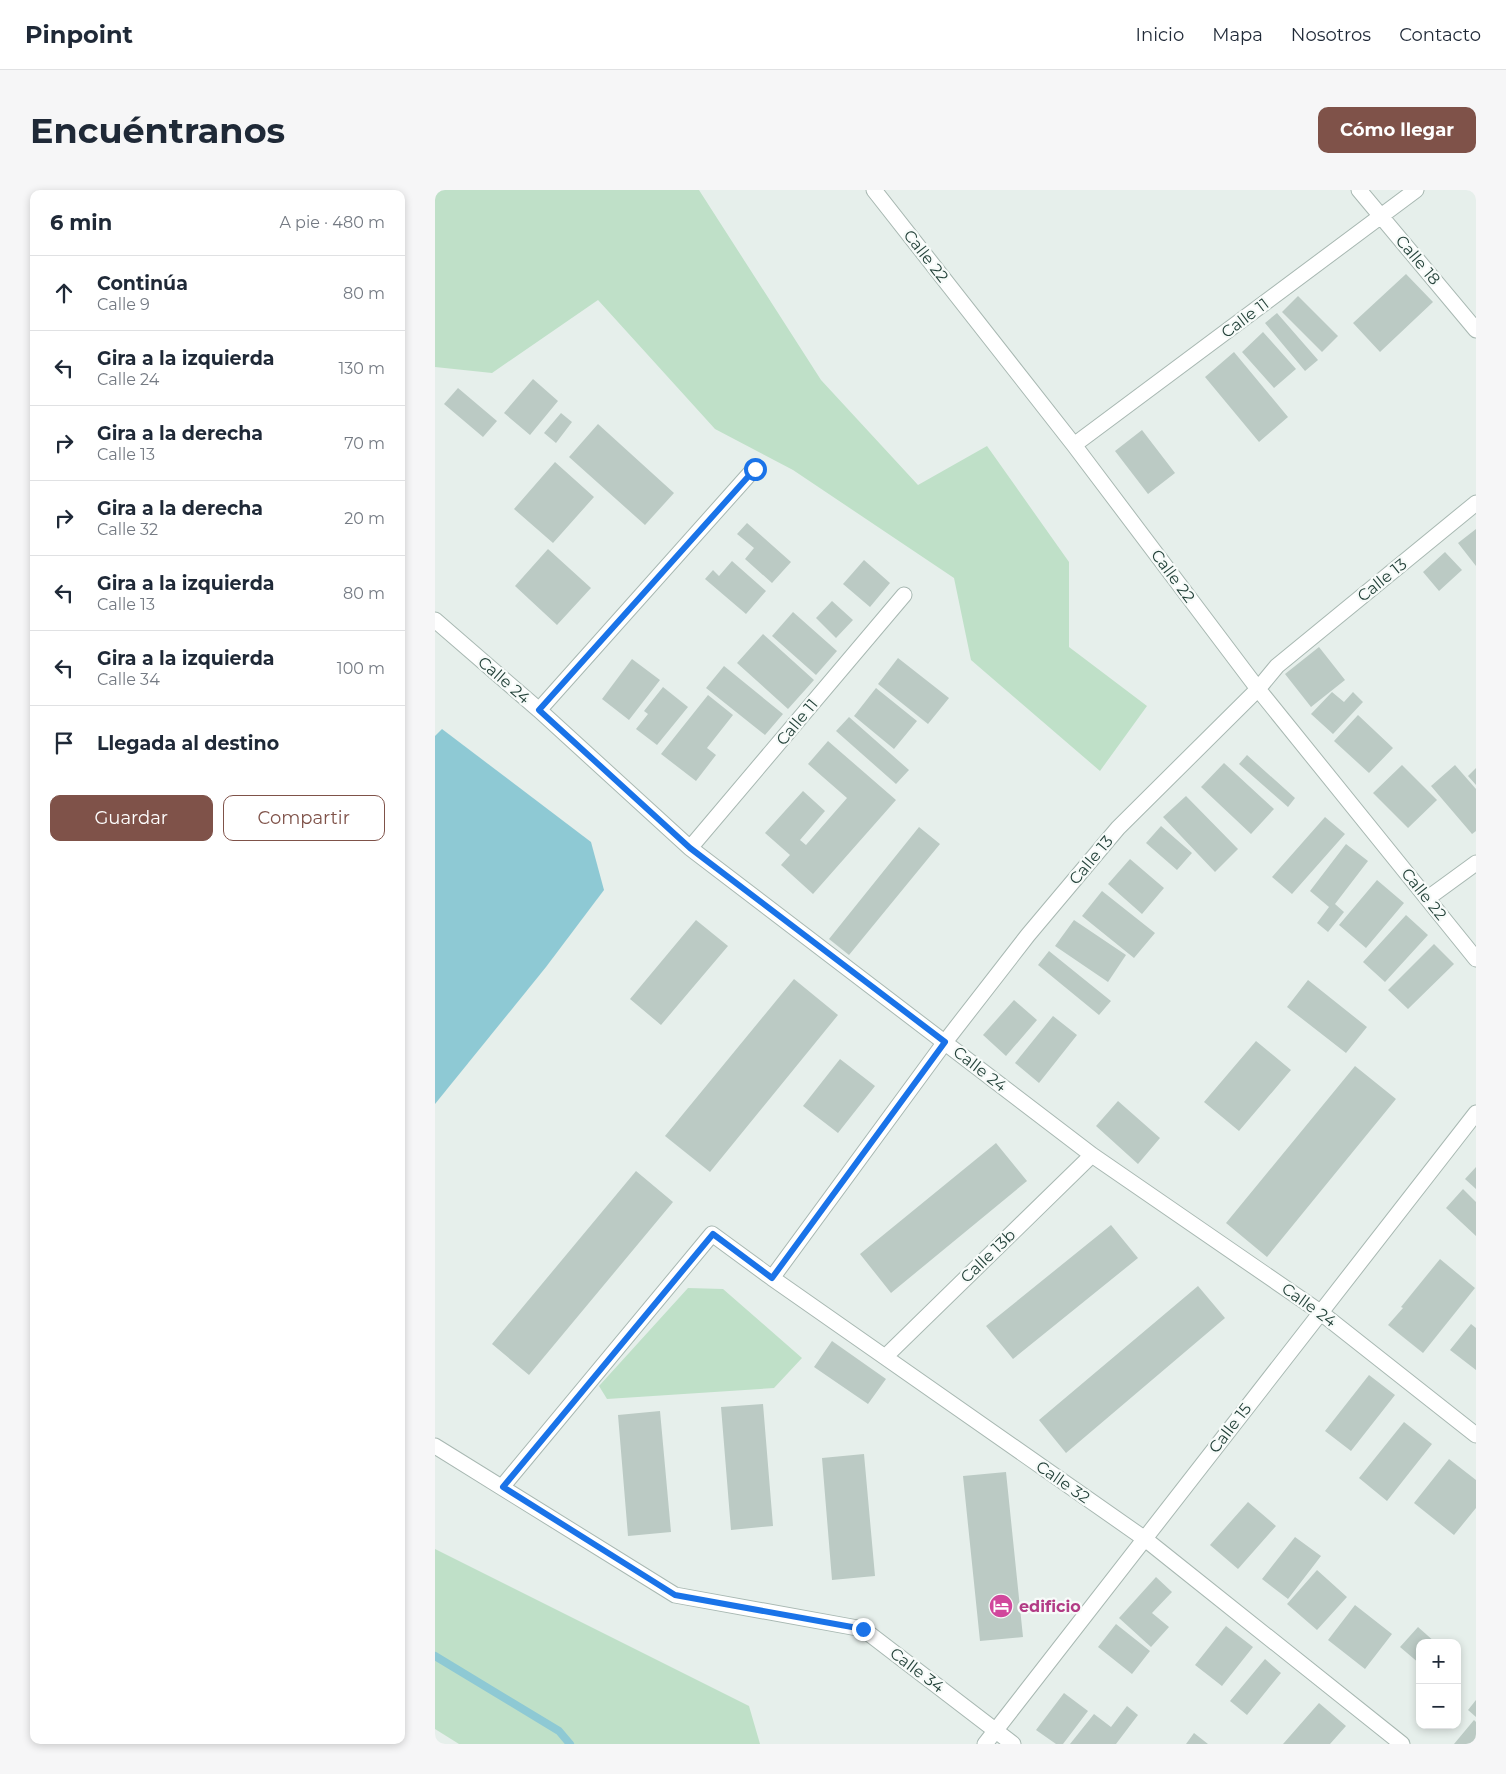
<!DOCTYPE html>
<html lang="es">
<meta charset="utf-8">
<style>
:root{--surface:#fff;--page:#f6f6f7;--text:#1f2937;--muted:#747a83;--line:#e0e1e3;--accent:#7f5249}
body{margin:0;font-family:Montserrat,sans-serif;background:var(--page);color:var(--text)}
.controls{position:absolute;right:15px;bottom:15px;display:grid;overflow:hidden;border-radius:10px;box-shadow:0 2px 8px #0003}
.controls button{width:45px;height:45px;display:grid;place-items:center;padding:0;border:0;border-bottom:1px solid var(--line);background:var(--surface);color:var(--text);font:25px sans-serif}
.stop{position:absolute;width:15px;height:15px;margin:-11px;border:4px solid #1a73e8;border-radius:50%;background:#fff}
.stop.end{background:#1a73e8;border-color:#fff;box-shadow:0 1px 5px #0008}
.list{margin:0;padding:0;list-style:none}
h2{display:flex;justify-content:space-between;align-items:center;height:65px;margin:0;padding:0 20px;font-size:21px}
h2 small{font-size:16px;font-weight:400;color:var(--muted)}
.list li{display:grid;grid-template-columns:32px 1fr auto;gap:15px;align-items:center;box-sizing:border-box;height:75px;padding:0 20px;border-top:1px solid var(--line)}
.list b{display:block;font-size:19px;white-space:nowrap}
.list p{margin:0;font-size:16px;white-space:nowrap;color:var(--muted)}
.list em{font-size:16px;font-style:normal;color:var(--muted)}
.actions{display:flex;gap:10px;padding:15px 20px}
.actions a{flex:1;padding:11px 0;border:1px solid var(--accent);border-radius:10px;text-align:center;font-size:18px;color:var(--accent)}
.actions .main{background:var(--accent);color:#fff}
.icon{flex:none;width:28px;height:28px;fill:none;stroke:currentColor;stroke-width:2;stroke-linecap:round;stroke-linejoin:round}
.map{position:relative;flex:none;width:1041px;height:1554px;overflow:hidden;border-radius:10px}
header{display:flex;align-items:center;gap:30px;box-sizing:border-box;height:70px;padding:0 25px;background:var(--surface);border-bottom:1px solid var(--line)}
header strong{font-size:24px}
nav{display:flex;gap:28px;margin-inline-start:auto;font-size:18px}
.intro{display:flex;align-items:center;justify-content:space-between;box-sizing:border-box;height:120px;padding:0 30px}
h1{margin:0;font-size:35px}
.button{padding:12px 22px;border-radius:10px;background:var(--accent);color:#fff;font-size:18px;font-weight:700}
main{display:flex;gap:30px;padding:0 30px}
aside{flex:1;background:var(--surface);border-radius:10px;box-shadow:0 2px 8px #0003}
.map>svg:first-child{display:block}
</style>
<header>
<strong>Pinpoint</strong>
<nav><a>Inicio</a><a>Mapa</a><a>Nosotros</a><a>Contacto</a></nav>
</header>
<div class="intro"><h1>Encuéntranos</h1><a class="button">Cómo llegar</a></div>
<main>
<aside>
<h2>6 min<small>A pie · 480 m</small></h2>
<ul class="list">
<li><svg class="icon" aria-label="ahead" viewBox="0 0 24 24"><path d="M12 20V5M6 11l6-6 6 6"/></svg><div><b>Continúa</b><p>Calle 9</p></div><em>80 m</em></li>
<li><svg class="icon" aria-label="left" viewBox="0 0 24 24"><path d="M17 20v-9H6M10 6l-5 5 5 5"/></svg><div><b>Gira a la izquierda</b><p>Calle 24</p></div><em>130 m</em></li>
<li><svg class="icon" aria-label="right" viewBox="0 0 24 24"><path d="M7 20v-9h11M14 6l5 5-5 5"/></svg><div><b>Gira a la derecha</b><p>Calle 13</p></div><em>70 m</em></li>
<li><svg class="icon" aria-label="right" viewBox="0 0 24 24"><path d="M7 20v-9h11M14 6l5 5-5 5"/></svg><div><b>Gira a la derecha</b><p>Calle 32</p></div><em>20 m</em></li>
<li><svg class="icon" aria-label="left" viewBox="0 0 24 24"><path d="M17 20v-9H6M10 6l-5 5 5 5"/></svg><div><b>Gira a la izquierda</b><p>Calle 13</p></div><em>80 m</em></li>
<li><svg class="icon" aria-label="left" viewBox="0 0 24 24"><path d="M17 20v-9H6M10 6l-5 5 5 5"/></svg><div><b>Gira a la izquierda</b><p>Calle 34</p></div><em>100 m</em></li>
<li><svg class="icon" aria-label="arrive" viewBox="0 0 24 24"><path d="M6 21V4h12l-3 4 3 4H6"/></svg><div><b>Llegada al destino</b></div></li>
</ul>
<div class="actions"><a class="main">Guardar</a><a>Compartir</a></div>
</aside>
<div class="map">
<svg width="1041" height="1554" viewBox="0 0 1041 1554">
<rect width="100%" height="100%" fill="#e6efeb"/>
<path fill="#bfe0c8" d="M0 0H264L386 190 483 295 552 256 634 372V457L712 516 665 581 536 470 519 388 358 280 280 239 163 110 57 183 0 177Z
M253 1098 288 1099 367 1168 339 1198 172 1209 164 1196Z
M0 1359 314 1516 325 1554H24L0 1539Z"/>
<path fill="#8ec9d4" d="M7 539 156 652 169 700 111 777 0 914V546Z"/>
<g fill="none" stroke-linecap="round" stroke-linejoin="round">
<path stroke="#8ec9d4" stroke-width="8" d="M0 1466 124 1541 135 1554"/>
</g>
<path fill="#bbcac4" d="M971 84 998 112 945 162 918 133Z
M863 106 903 146 887 162 847 122Z
M842 123 883 170 870 181 830 133Z
M828 142 861 179 839 198 807 162Z
M799 162 853 227 824 252 770 187Z
M98 189 123 211 95 245 69 223Z
M23 198 62 231 48 247 9 214Z
M126 223 137 232 121 253 109 243Z
M163 234 239 303 210 335 134 267Z
M707 240 740 283 713 304 680 261Z
M120 272 159 307 118 353 79 319Z
M312 333 356 372 337 393 310 369 319 358 302 344Z
M1041 339V376L1023 353Z
M113 359 156 398 122 435 80 396Z
M1010 362 1027 380 1004 401 988 382Z
M429 370 455 393 435 417 408 394Z
M297 371 331 401 311 424 270 389 278 380 284 386Z
M397 411 418 430 401 448 381 428Z
M358 422 402 461 381 485 337 446Z
M328 444 379 490 353 519 302 473Z
M884 457 910 490 876 517 850 484Z
M463 468 514 508 493 534 443 494Z
M197 469 225 490 194 530 167 509Z
M289 476 348 524 330 545 271 498Z
M228 497 253 517 222 555 201 539 213 524 209 521Z
M441 498 482 531 459 559 419 526Z
M897 502 909 512 918 502 928 512 898 544 876 524Z
M273 505 298 525 272 558 281 565 261 591 226 564Z
M923 525 958 558 934 583 899 551Z
M414 527 474 580 461 594 401 541Z
M393 551 461 610 378 704 346 675 355 665 330 643 368 601 390 621 365 650 371 655 412 608 373 574Z
M812 565 860 608 853 617 804 574Z
M789 573 839 619 816 644 766 597Z
M967 575 1002 610 973 638 938 603Z
M1020 575 1041 599V641L1037 644 996 596Z
M1041 578V595L1033 586Z
M751 606 803 659 780 682 728 627Z
M890 627 910 644 857 704 837 687Z
M726 636 757 663 742 680 711 653Z
M484 637 505 654 414 765 394 749Z
M911 654 933 671 900 714 909 722 893 742 882 733 894 717 875 701Z
M695 669 729 698 707 724 673 694Z
M942 690 969 713 931 758 904 735Z
M667 701 720 743 699 768 647 726Z
M971 725 993 745 950 792 928 772Z
M261 730 293 756 226 835 195 809Z
M639 730 691 765 673 792 620 756Z
M999 754 1019 774 973 819 953 800Z
M614 761 676 811 664 825 603 775Z
M359 789 403 825 275 982 230 946Z
M873 790 932 837 911 863 852 817Z
M579 810 602 830 571 866 548 845Z
M618 826 642 845 604 893 580 873Z
M821 851 856 880 804 941 769 912Z
M405 869 440 896 403 943 368 916Z
M920 876 961 909 832 1067 791 1033Z
M683 911 725 948 703 974 661 936Z
M561 953 592 991 456 1103 425 1064Z
M1041 977V999L1030 989Z
M201 981 238 1012 94 1185 57 1154Z
M1028 999 1041 1012V1046L1011 1018Z
M676 1035 703 1068 578 1169 551 1136Z
M1005 1069 1040 1098 988 1163 953 1135 968 1118 966 1117Z
M763 1096 790 1128 631 1263 604 1230Z
M1036 1134 1041 1138V1180L1015 1160Z
M397 1151 451 1189 433 1214 379 1177Z
M934 1185 960 1205 916 1261 890 1241Z
M328 1214 338 1336 296 1340 286 1217Z
M225 1221 236 1342 193 1346 183 1225Z
M969 1232 997 1254 952 1311 924 1288Z
M429 1264 440 1386 397 1390 387 1268Z
M1014 1269 1041 1290V1318L1019 1345 979 1313Z
M571 1282 588 1447 545 1451 528 1286Z
M813 1312 841 1336 803 1379 775 1355Z
M860 1347 886 1366 853 1409 827 1389Z
M882 1380 912 1407 882 1440 852 1414Z
M721 1387 737 1402 717 1423 734 1437 716 1457 684 1428Z
M920 1415 957 1444 930 1479 893 1450Z
M681 1434 715 1461 697 1484 663 1457Z
M791 1436 818 1457 787 1496 760 1475Z
M983 1437 1001 1453H985V1474L965 1457Z
M830 1469 846 1483 812 1525 795 1511Z
M629 1503 653 1521 628 1554H621L601 1540Z
M1041 1510V1527L1033 1520Z
M884 1513 911 1536 895 1554H848Z
M692 1516 703 1525 681 1554H635L659 1524 676 1537Z
M1039 1530 1041 1532V1554H1019Z
M759 1543 773 1554H751Z"/>
<g fill="none" stroke-linecap="round" stroke-linejoin="round">
<g stroke="#a8b8b2" stroke-width="17">
<path id="street" d="M439 0 639 255 823 499 1041 769
M924 0 1041 140
M639 255 981 0
M0 430 104 520 255 658 657 965 885 1122 1041 1245
M104 520 319 279
M255 658 469 405
M993 708 1041 673
M337 1088 510 852 593 745 683 638 823 499 842 476 1041 313
M450 1167 657 965
M0 1256 240 1405 428 1439 578 1554
M67 1297 277 1044 337 1088 710 1349 967 1554
M550 1554 1041 923"/>
</g>
<use href="#street" stroke="#fff" stroke-width="15"/>
</g>
<g fill="none" stroke-linecap="round" stroke-linejoin="round">
<path stroke="#1a73e8" stroke-width="6" d="M320 279 104 520 255 658 510 852 337 1088 278 1044 68 1297 240 1405 428 1439"/>
</g>
<defs>
<g id="hotel-disc" transform="scale(1.25)"><circle r="9.5" fill="#d1479c" stroke="#f7fbf9"/><path d="M-6-4.5h1.5V1H6V5H4.5V3h-9V5H-6ZM-4 0a1.8 1.8 0 1 1 3.6 0ZM.5 0V-2.5h3Q6-2.5 6 0Z" fill="#fff"/></g>
</defs>
<g fill-rule="evenodd">
<use href="#hotel-disc" x="566" y="1416"/>
</g>
<g text-anchor="middle" dominant-baseline="central" stroke-width="4.5" stroke-linejoin="round" paint-order="stroke">
<g font-size="16" fill="#24423a" stroke="#f7fbf9">
<text transform="translate(491 66) rotate(52)">Calle 22</text>
<text transform="translate(983 70) rotate(50)">Calle 18</text>
<text transform="translate(810 128) rotate(-37)">Calle 11</text>
<text transform="translate(738 386) rotate(53)">Calle 22</text>
<text transform="translate(947 390) rotate(-39)">Calle 13</text>
<text transform="translate(69 490) rotate(41)">Calle 24</text>
<text transform="translate(362 532) rotate(-50)">Calle 11</text>
<text transform="translate(656 670) rotate(-50)">Calle 13</text>
<text transform="translate(989 704) rotate(51)">Calle 22</text>
<text transform="translate(545 879) rotate(38)">Calle 24</text>
<text transform="translate(553 1066) rotate(-44)">Calle 13b</text>
<text transform="translate(874 1115) rotate(36)">Calle 24</text>
<text transform="translate(795 1238) rotate(-52)">Calle 15</text>
<text transform="translate(628 1292) rotate(35)">Calle 32</text>
<text transform="translate(482 1480) rotate(37)">Calle 34</text>
</g>
<g font-size="16" font-weight="bold" fill="#b23c85" stroke="#f7fbf9" text-anchor="start">
<text x="584" y="1416">edificio</text>
</g>
</g>
</svg>
<div class="controls">
<button>+</button>
<button>−</button>
</div>
<div class="stop" style="left:320px;top:279px"></div>
<div class="stop end" style="left:428px;top:1439px"></div>
</div>
</main>
